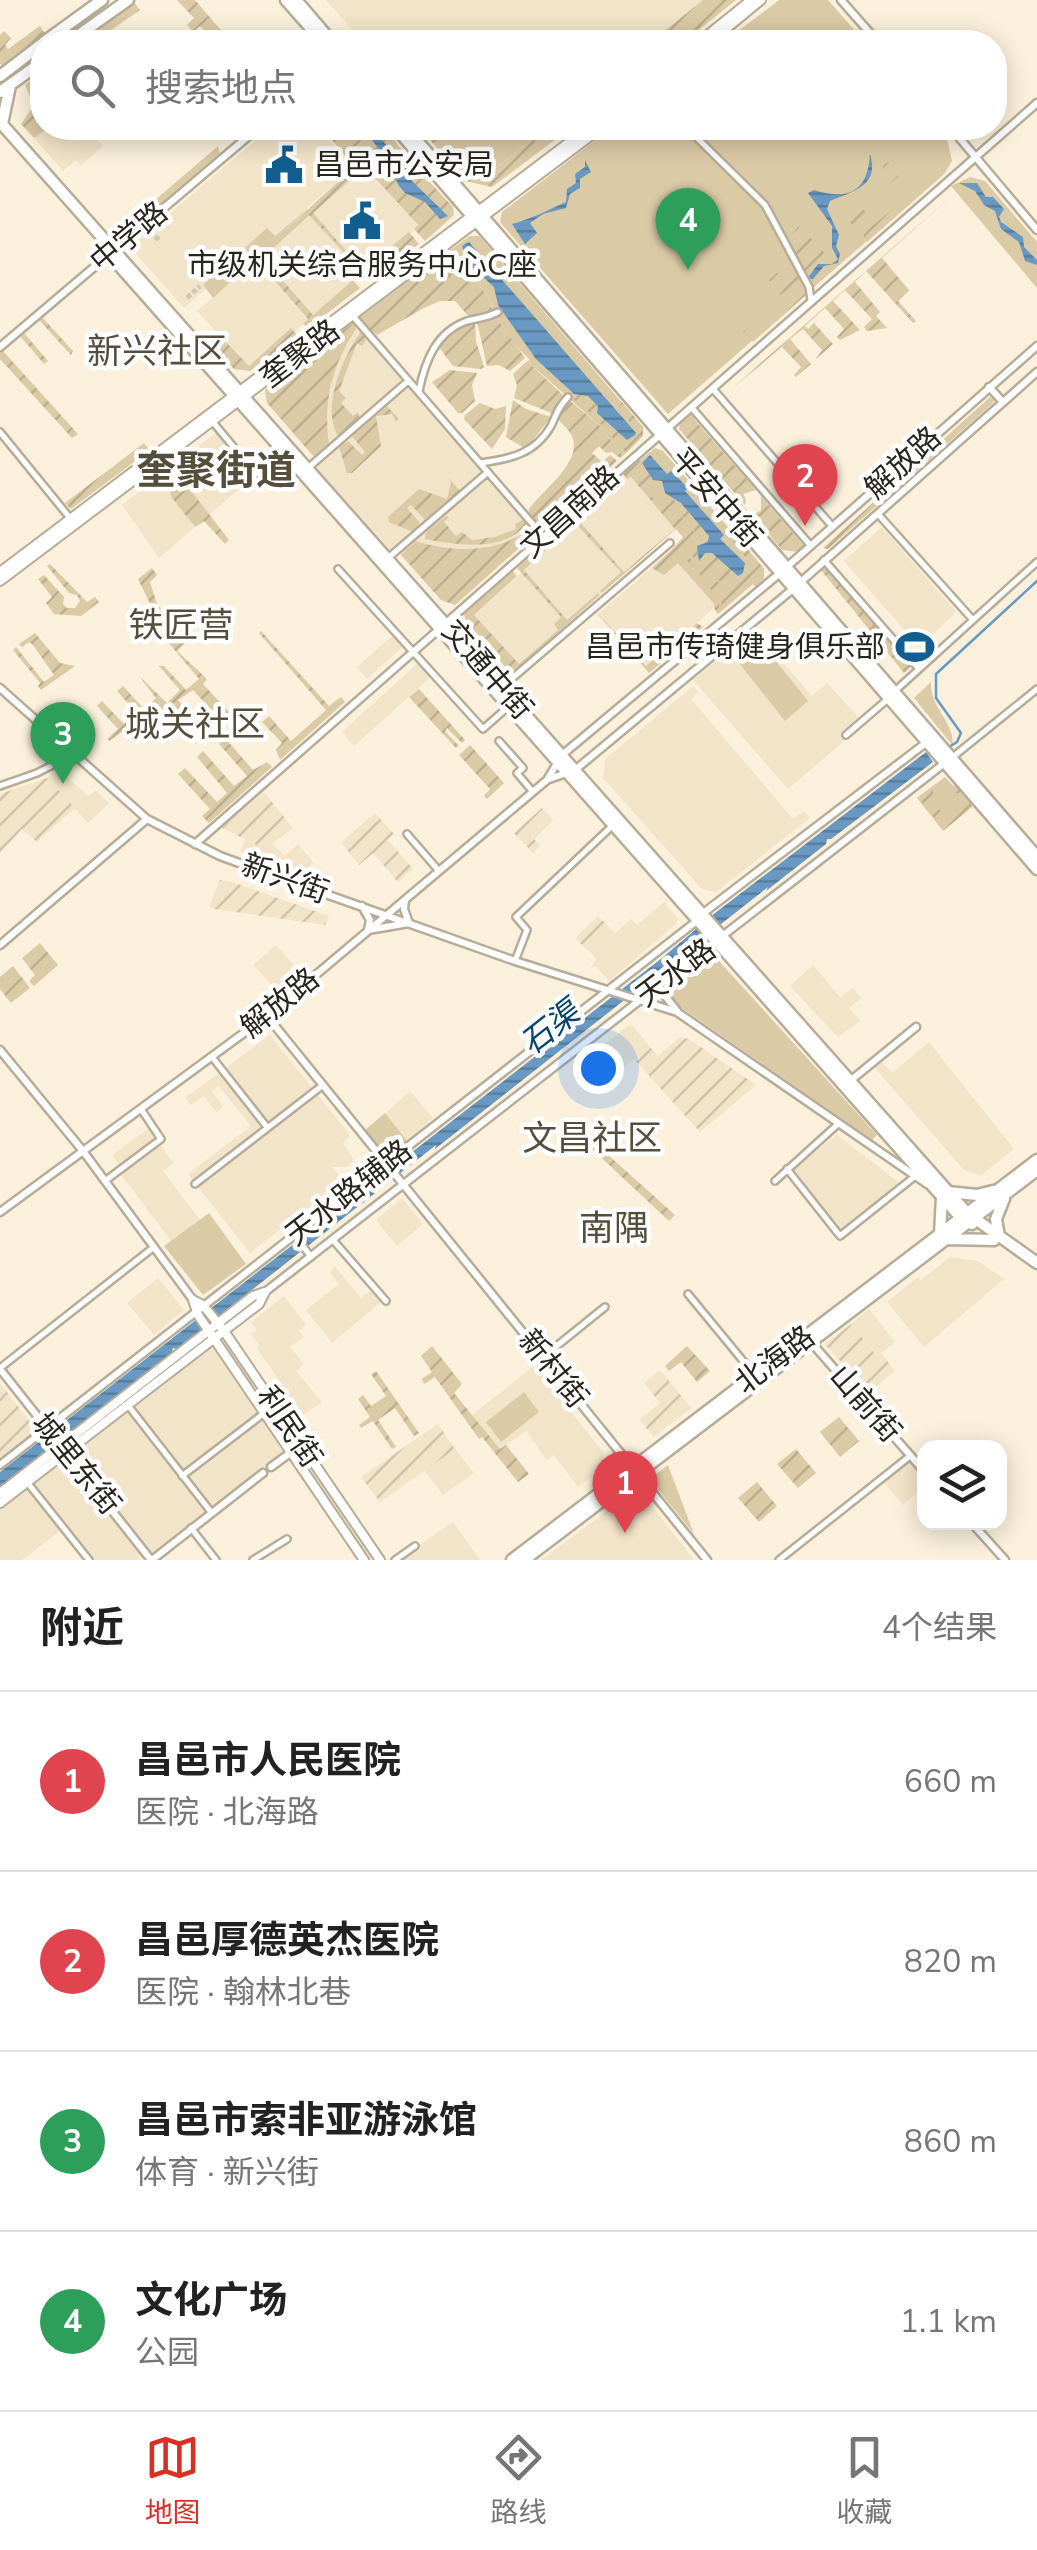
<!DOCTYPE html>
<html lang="zh">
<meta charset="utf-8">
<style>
:root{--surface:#fff;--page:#f2f2f2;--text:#222;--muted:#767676;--line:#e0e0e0;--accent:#d93025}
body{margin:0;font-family:"Nunito Sans","Noto Sans SC",sans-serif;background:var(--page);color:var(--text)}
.controls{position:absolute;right:30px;bottom:30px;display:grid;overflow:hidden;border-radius:20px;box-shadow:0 5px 25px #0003}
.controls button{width:90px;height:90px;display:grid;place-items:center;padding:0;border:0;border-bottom:2px solid var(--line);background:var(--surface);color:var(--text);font:50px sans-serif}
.you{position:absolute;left:598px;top:1068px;width:35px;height:35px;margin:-25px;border:8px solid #fff;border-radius:50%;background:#1a73e8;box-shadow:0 0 0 15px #1a73e833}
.badge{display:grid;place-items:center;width:65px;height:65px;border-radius:50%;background:var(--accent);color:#fff;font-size:32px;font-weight:700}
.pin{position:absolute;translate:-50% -82px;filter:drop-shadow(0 2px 5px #0008)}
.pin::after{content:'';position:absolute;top:52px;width:35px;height:30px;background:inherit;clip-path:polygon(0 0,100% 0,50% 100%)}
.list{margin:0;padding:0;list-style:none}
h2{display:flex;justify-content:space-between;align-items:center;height:130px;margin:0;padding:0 40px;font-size:42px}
h2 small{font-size:32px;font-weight:400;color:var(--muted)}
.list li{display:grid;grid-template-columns:65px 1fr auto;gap:30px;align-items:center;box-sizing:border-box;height:180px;padding:0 40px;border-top:2px solid var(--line)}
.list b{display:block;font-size:38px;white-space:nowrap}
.list p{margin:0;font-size:32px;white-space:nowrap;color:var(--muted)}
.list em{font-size:32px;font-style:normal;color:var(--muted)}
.icon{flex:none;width:55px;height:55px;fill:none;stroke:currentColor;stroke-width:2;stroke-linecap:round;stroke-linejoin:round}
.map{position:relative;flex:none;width:1037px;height:1560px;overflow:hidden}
.search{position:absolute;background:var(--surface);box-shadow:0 5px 25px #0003;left:30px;right:30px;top:30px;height:110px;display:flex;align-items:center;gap:25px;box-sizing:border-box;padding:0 35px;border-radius:40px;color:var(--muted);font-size:38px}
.sheet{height:850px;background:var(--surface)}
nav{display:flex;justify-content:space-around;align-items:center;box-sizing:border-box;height:140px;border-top:2px solid var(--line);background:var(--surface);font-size:28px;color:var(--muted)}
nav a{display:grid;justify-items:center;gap:5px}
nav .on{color:var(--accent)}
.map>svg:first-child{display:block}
</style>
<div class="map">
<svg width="1037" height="1560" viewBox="0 0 1037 1560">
<defs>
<pattern id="industrial-furrows" width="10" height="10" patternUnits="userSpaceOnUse" patternTransform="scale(2.5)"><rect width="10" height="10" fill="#f2e4c9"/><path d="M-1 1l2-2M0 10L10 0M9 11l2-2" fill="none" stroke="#d0c3ac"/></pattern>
<pattern id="garden-furrows" width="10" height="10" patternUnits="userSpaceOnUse" patternTransform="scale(2.5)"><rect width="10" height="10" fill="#dbcaa6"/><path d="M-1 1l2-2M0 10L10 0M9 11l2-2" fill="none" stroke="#bcad8e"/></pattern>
<pattern id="water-rules" width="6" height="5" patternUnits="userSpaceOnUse" patternTransform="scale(2.5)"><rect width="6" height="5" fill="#6999c2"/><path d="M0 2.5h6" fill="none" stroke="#567d9d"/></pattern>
</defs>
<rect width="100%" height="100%" fill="#faf0db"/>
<path fill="#f2e4c9" d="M326 0H703L651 42H363Z
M47 128H87L103 146 81 165 76 160 63 171 34 138Z
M270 128H322L331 142 354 167 307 208 311 213 365 166 418 226 310 318 256 257 304 211 274 236 266 229 203 285 206 289 184 308 130 247Z
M256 260 308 320 259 362 248 366 197 311Z
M354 322 536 533 455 605 441 600 395 548 391 551 317 469 320 463 314 457 265 399 269 384Z
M217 432 254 476 159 558 122 505Z
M630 477 676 528 520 666 474 615Z
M882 527 956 612 919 647 844 561Z
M669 553 716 606 645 668 597 615Z
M754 629 812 696 827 683 860 719 844 733 848 738 788 789 693 680Z
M393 635 404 646 367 679 357 667Z
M420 661 433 675 354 746 342 732Z
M693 686 698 692 691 699 793 819 804 811 810 818 716 892 702 889 603 778 605 759Z
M54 770H60L88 796 96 790 109 803 88 823 47 778Z
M245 839 265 849 272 844 285 856 298 844 315 864 311 863 310 869 337 878 334 884 240 851Z
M664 902 678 919 676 924 609 981 596 966 590 969 596 959 592 954 631 919 637 925Z
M276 945 301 973 278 992 253 965Z
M813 965 840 997 853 988 861 998 849 1008 860 1021 838 1037 790 986Z
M629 1025 633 1026 649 1046 603 1085 581 1063Z
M270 1035 350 1135 343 1143 354 1160 347 1167H332L343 1180 250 1253 188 1174 251 1126 219 1086 212 1092 223 1106 217 1113 204 1096 191 1105 185 1098Z
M929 1042 1014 1149 981 1175 965 1171 874 1067 881 1061 892 1073Z
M410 1091 433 1118 407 1141 385 1114Z
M149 1128 173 1163 163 1171 200 1220 171 1241 120 1173 123 1170 112 1155Z
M837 1135 905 1187 843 1236 792 1170Z
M402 1198 423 1224 397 1246 376 1220Z
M950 1257 978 1261 1004 1279 924 1347 887 1302 918 1277 921 1280Z
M335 1266 361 1298 372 1290 381 1302 332 1343 306 1310 339 1284 330 1272Z
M158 1278 184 1310 154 1335 127 1303Z
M284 1296 306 1325 299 1331 304 1337 290 1347 304 1364 296 1371 322 1402 303 1415 257 1348 259 1345 250 1333 257 1331 251 1322Z
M869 1309 895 1342 877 1356 851 1324Z
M236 1342 383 1560H359L283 1454 215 1504 156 1553 147 1551 74 1457 73 1451 212 1343 222 1351Z
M534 1366 604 1453 603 1469 578 1487 554 1455 547 1460 526 1431 500 1449 472 1415Z
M455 1449 474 1473 443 1495 424 1470Z
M909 1460 924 1478V1487L903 1505 883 1481Z
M65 1461 139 1552 140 1560H85L61 1530 22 1560H0V1506L58 1463Z
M638 1488 694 1560H541Z
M453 1522 480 1560H397Z"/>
<path fill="url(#industrial-furrows)" d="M47 778 75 808 37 842 22 829 0 853V794Z
M264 792 293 828 265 849 222 828Z
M542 808 553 820 534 839 540 846 533 853 514 833Z
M375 813 394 834 388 840 413 869 398 882 373 853 359 865 341 842Z
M220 880 232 882 329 916 325 925 215 909 209 907Z
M598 916 615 933 592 954 575 938Z
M680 1037 689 1039 756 1085 700 1132 633 1058 649 1046 658 1056Z
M851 1324 876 1355 881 1353 895 1371 868 1393 825 1344Z
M660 1370 691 1408 654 1437 639 1420 660 1403 644 1383Z
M0 1383 37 1431 2 1458 0 1456Z
M438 1424 455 1449 380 1502 361 1477Z"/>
<path fill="#dbcaa6" d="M779 0H828L865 42H724Z
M435 128H546L481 180Z
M611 128H938L947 138 952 161 945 173 668 414 500 222 502 212Z
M970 177 985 181 1037 242V288L951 186Z
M308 208 255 259 232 273 236 277 213 298 203 285 267 228 275 236Z
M470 236H479L643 427V436L623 456 598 424 527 361 530 360 517 347 496 317 488 297 451 249Z
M655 448 663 451 764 569V578L756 587 753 584 718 614 714 608 716 606 669 553 683 537 631 477 627 479 623 474Z
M754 634 808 701 785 721 731 653Z
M931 682C930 709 954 720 953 746L914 698Z
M945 777 973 806 943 831 917 798Z
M710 961H719L877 1135 872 1140 673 1002 669 991Z
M385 1113 407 1141 390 1155 382 1152 364 1131Z
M209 1213 246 1264 203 1295 164 1246Z
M524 1392 539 1412 501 1442 486 1422Z
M668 1465 694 1534 652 1482V1477Z"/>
<path fill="url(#garden-furrows)" d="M177 0H195L231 42H214L200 26 193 32 187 25 194 18Z
M703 0H736L684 42H651Z
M133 1 140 10 94 42H75Z
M40 26 47 37 7 68 0 64V35L4 31 11 38 5 45 8 49Z
M42 71V128H47L34 138 21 124 34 105 25 85Z
M322 128H385L411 162 453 207 454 215 425 241 414 229 418 225 365 167 313 213 363 270 409 232 419 244 370 280 309 215 263 258 313 315 353 280 360 288 308 328 303 324 308 319 257 261 236 277 232 272 252 256 255 258 354 167Z
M420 128H435L481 180 546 128H571L492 187 465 181Z
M218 146 220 153 125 234 118 232Z
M889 162 899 176 862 207 871 221 858 231 849 221 850 206 877 186 884 165Z
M939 171 943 175 867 242 864 240V233Z
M956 192 882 258 909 290 898 301 916 321 913 323 866 271 855 282 880 312 876 316 887 328 867 331 864 327 872 319 845 290 833 301 860 330 840 340 837 337 844 329 825 308 805 326 808 329 814 323 833 344 816 359 822 350 803 329 790 339 811 364 796 377 794 375 801 367 782 347 729 391Z
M799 226 828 257 837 255 838 260 832 264 824 262 814 273 806 276 789 238Z
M451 249 488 297 493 311 469 317 455 301H440L424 308 377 335 358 318Z
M777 273 799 277 806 295 753 342 743 332 749 328 752 330 793 289 802 286 799 282 780 295 769 280Z
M53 305H56L42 317 73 351 71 355 39 320 24 333 48 361 44 364 20 336 3 351 78 434 72 438 0 359V350Z
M496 317 525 358 510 371 499 365 487 366 477 322Z
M475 321 476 341 484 367 481 369 453 366 438 346 455 330Z
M354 322 356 329C332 366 323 400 329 445L314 457 267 403 265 391 269 384Z
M291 328 298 336 250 371 234 369 216 349 225 341 249 366Z
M360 333 364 334 366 340 362 346 357 343 339 391 346 398 341 403 353 416 358 412 359 417 338 436C321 408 342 358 360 333Z
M527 361 565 397 554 414 514 398 517 385 513 374Z
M450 370 477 373 472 385 475 401 462 413H458L432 382Z
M574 394 588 396 598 406 597 413 627 440 635 435 636 429 618 409 622 402 643 427V436L626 453 593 415 571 397Z
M990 397 994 400 992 404 828 549 823 548Z
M513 400 526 409 551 417 526 449 506 437Z
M569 400 598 424 623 456 620 458 612 452 606 453 599 446 592 453 602 462 610 455 617 461 541 529 529 516V509C541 492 581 463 573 439 571 431 562 424 557 418Z
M480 403 495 409 506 406 505 429 492 449 464 419 465 415Z
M387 406 399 419 396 422 392 414 376 416 381 446 352 473H347L339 447 348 441 362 455 365 452 352 436Z
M692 411 696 415 694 419 756 490 743 494 746 499 745 505 679 429 680 423Z
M144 443 150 450 71 509 65 503Z
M640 460 653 480 647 487 639 483 646 488 648 495 655 499 665 493 692 515 688 519 681 516 694 532 690 540 691 561 722 585 718 614 714 608C717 584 694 572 680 552L675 559 678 563 664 575 652 568 684 538 676 529 602 593 600 591 621 572 574 522 573 517 579 511 584 516 579 521 624 572 675 529 631 477 627 479 623 474Z
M448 477 460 491 426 521 411 505 407 508 420 523 413 532 389 522 388 517 419 489 447 499 451 482Z
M183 480 229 540 225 544 204 521 195 527 172 498 170 492Z
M761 496 805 547 799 552 782 550 753 515 761 510Z
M446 516 449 517 444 522 456 536 462 532 472 540 495 537 516 529 515 524 524 519 527 523C505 553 457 545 425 539L426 532Z
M695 519 709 536 708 542 701 544 702 560 705 553H712L734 573 745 570 747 562 758 573 733 542 738 537 764 569V578L756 587 753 584 721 611 723 583 701 569 692 555 695 534 692 522Z
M567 524 571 528 524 570 567 620 598 593 600 595 520 666 510 672 487 646 490 643 484 637 480 639 467 626 464 614 513 571 517 576 474 615 519 664 558 630 554 624 561 617 517 568Z
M531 528 536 533 455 605 441 600 401 555 416 541C455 553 497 554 531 528Z
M50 564 87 602 95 597 99 602 81 616 54 614 46 603 52 597 38 579 44 575 64 597 63 604 67 608H75L80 601 77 595 69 593 47 566Z
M825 566 913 665 904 673 821 570Z
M152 568 157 575 150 582 157 604 169 619 167 622 187 639 196 633 177 651 207 679 203 684 232 715 223 723 193 690 178 700 211 738 205 743 171 705 157 715 145 716 109 741 107 739 118 729 97 706 102 701 124 724 136 712 117 691 123 686 144 709 156 698 139 676 167 703 180 690 159 666H164L186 690 199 679 157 629 153 630 151 624 157 618 138 579Z
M595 610 646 666 697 623 703 627 649 673Z
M261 631 329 706 341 697 345 702 280 760 276 750 282 743 262 722 269 716 291 741 326 710 259 633Z
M35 633 60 663 75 666 41 690 38 686 40 683 13 650 16 647 44 682 54 675 33 645 29 642 22 647 19 644Z
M419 689 465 740 462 743 447 728 445 731 459 746 456 748 409 697Z
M225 738 253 770 267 762 272 767 209 823 202 816 210 809 178 774 185 768 217 802 227 793 197 757 203 751 234 786 247 776 219 744Z
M470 745 504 783 487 799 484 796 490 789 459 755Z
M955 785 973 806 944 830 918 797 933 786V796L939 794 935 798 939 810 954 815 962 803 960 795 951 789Z
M40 943 58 965 34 986 29 981 35 975 22 958Z
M13 966 30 988 11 1003 0 989V977Z
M597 1145 675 1215 669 1221 592 1149Z
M432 1346 462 1384 454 1393 500 1449 506 1445 529 1474 518 1482 482 1437 479 1439 435 1377 424 1384 422 1379 432 1372 421 1356Z
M687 1346 710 1371 697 1382 681 1362 669 1371 665 1366Z
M376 1371 419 1433 414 1436 395 1408 378 1420 396 1447 392 1449 373 1421 361 1428 359 1425 370 1417 358 1399 363 1395 371 1406 386 1396 371 1374Z
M839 1417 859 1441 840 1457 820 1432Z
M796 1449 816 1473 798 1488 777 1464Z
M757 1482 777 1506 759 1522 738 1498Z"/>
<path fill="url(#water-rules)" d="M362 128H372L412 176 410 179 448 216 440 219 425 202 405 193 399 186 384 155Z
M870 154C880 186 853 191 830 201L827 209 839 235 836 246 840 254 838 263 824 266 813 279H807L818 264H832L838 259 832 248V226L808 193 814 190C851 202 868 189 870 154Z
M585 160 591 172 580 179V188L570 194 566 208 543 214 530 223 537 233 525 244 512 224C531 219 548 210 566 202L567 189 576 183 575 174 585 167Z
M959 183H977L986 197H993L1004 209 999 217 1001 222 1023 237 1024 247 1037 260V265L1025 261 1019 242 1001 229 995 211 984 205 975 191Z
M469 242 636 433 635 435 627 440 597 413 598 406 588 396 574 394 536 359 498 305 494 287 468 263 462 246Z
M650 455 667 474 671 471 688 488 685 491 724 535 720 539 745 563 743 573 738 576 712 553H705L699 561 697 546 708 542 709 536 681 503 665 493 662 481 653 480 642 463Z
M926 752 933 762 831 839H827L826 844 766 891 768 887 435 1149 436 1145 177 1349 173 1348 172 1353 0 1487V1472L662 958 715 913Z"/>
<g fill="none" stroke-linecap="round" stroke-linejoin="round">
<path stroke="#6999c2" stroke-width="2.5" d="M949 747 957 742 961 733 936 698V674L1037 581"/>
<path stroke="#d0c7b5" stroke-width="5" stroke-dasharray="5 2.5" stroke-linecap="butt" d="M150 231 159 240
M187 298 200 286"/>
<g stroke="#b6ad99" stroke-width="10">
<path id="minor" d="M687 128 765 205 809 287 811 300
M352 315 543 536
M713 389 832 526
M419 391C425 361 436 332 467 321 478 318 487 318 498 312
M692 408 811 546
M212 421 256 474 280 452
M0 432 70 518
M480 463C510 459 535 454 551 426 556 415 559 406 568 397
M308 468 408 381
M878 514 973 620
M388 558 488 472
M824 560 919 669
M338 569 483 729 509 706
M502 687 670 543
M896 690 1037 562
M846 735 889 698
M499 741 523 768 517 773 533 792
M954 756 1037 689
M0 786 37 773 72 755
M407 834 439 871
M515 961 527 930 516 917 611 827
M212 1057 267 1127
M787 1169 840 1236 914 1177
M105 1181 161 1139 141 1109
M775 1181 838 1124
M195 1184 323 1085
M297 1238 311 1257
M333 1240 386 1301
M688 1294 753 1373
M543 1357 605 1307
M0 1368 154 1247
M127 1404 211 1512
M182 1476 263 1414
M27 1482 89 1560
M191 1528 216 1560
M253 1560 287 1539
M395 1560 415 1546
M779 1560 910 1456"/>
</g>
<g stroke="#b6ad99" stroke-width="11">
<path id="tertiary" d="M841 0 878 42
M951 128 1037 230
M0 347 258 128
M989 387 1003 402
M0 688 147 819 220 856 269 874 515 961 677 1012 927 1184
M549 779 575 770 794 588 1037 372
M195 844 1037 103
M362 906 370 920 368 930 409 923 404 909 405 900
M702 914 927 742
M0 945 147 819
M667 980 666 997 677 1011
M267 1016 707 1560
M0 1050 83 1151 193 1300
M850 1081 916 1027
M0 1212 267 1016 547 780 562 755 780 573 1037 346
M265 1292 946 762
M810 1341 924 1471
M0 1369 151 1560
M0 1465 698 920
M271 1467 290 1453
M971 1522 1005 1560
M152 1560 263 1473"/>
</g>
<g stroke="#b6ad99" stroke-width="12">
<path id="secondary" d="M699 42 751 0
M710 42 761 0
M0 572 588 128
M0 581 601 128
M0 1493 253 1296 265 1292
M0 1503 259 1304 265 1292
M364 1560 198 1315 193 1300 203 1305 224 1331 380 1560"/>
</g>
<g stroke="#b6ad99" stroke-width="15">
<path id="primary" d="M286 0 323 42
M296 0 332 42
M44 42 102 0
M69 42 128 0
M0 76 42 44
M0 92 42 62
M0 122 967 1213 1037 1263
M2 124 10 86
M396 128 1037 869
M406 128 1037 857
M117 263 961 1218 972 1224
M948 1192 977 1195 993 1191
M940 1234 942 1197
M999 1236 996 1219 1004 1199
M947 1239 994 1240
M512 1560 1037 1160
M524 1560 1037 1170"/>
</g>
<use href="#minor" stroke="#fff" stroke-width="5"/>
<use href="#tertiary" stroke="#fff" stroke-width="6"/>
<use href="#secondary" stroke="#fff" stroke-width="8"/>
<use href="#primary" stroke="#fff" stroke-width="10"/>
</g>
<defs>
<g id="civic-bare" transform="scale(3)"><path d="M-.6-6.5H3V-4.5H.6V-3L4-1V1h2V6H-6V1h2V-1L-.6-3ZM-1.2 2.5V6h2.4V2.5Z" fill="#125e91" stroke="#fff" stroke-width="2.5" paint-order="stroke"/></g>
<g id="stadium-bare" transform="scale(3)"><path d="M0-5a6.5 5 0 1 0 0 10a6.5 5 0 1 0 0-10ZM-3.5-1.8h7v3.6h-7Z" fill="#125e91" stroke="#fff" stroke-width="2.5" paint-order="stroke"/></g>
</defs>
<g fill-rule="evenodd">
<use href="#civic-bare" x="284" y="165"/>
<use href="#civic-bare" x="362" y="221"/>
<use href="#stadium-bare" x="915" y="647"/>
</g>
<g text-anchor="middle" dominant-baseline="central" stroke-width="9" stroke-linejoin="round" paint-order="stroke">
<g font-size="30" fill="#28251d" stroke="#fff" text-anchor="start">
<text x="314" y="165">昌邑市公安局</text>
<text x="362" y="265" text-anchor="middle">市级机关综合服务中心C座</text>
<text x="885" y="647" text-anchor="end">昌邑市传琦健身俱乐部</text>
</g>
<g font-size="30" fill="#28251d" stroke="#fff">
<text transform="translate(129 237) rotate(-40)">中学路</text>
<text transform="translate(300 354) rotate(-37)">奎聚路</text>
<text transform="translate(903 463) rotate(-42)">解放路</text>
<text transform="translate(716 498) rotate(49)">平安中街</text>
<text transform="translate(570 512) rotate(-42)">文昌南路</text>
<text transform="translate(487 670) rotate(49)">交通中街</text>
<text transform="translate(285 879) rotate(20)">新兴街</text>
<text transform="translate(676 973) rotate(-37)">天水路</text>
<text transform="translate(280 1003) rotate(-39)">解放路</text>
<text transform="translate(349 1193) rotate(-38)">天水路辅路</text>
<text transform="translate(775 1360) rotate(-37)">北海路</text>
<text transform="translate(553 1369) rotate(51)">新村街</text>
<text transform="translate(865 1404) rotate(49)">山前街</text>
<text transform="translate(289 1427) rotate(56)">利民街</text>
<text transform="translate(76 1464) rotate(51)">城里东街</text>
</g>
<g font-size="32" font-style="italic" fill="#07436b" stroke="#fff">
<text transform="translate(550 1028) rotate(-38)">石渠</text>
</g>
<g font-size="35" fill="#564e3d" stroke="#fff">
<text x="157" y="351">新兴社区</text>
<text x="181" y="625">铁匠营</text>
<text x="195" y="724">城关社区</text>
<text x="592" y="1138">文昌社区</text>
<text x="614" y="1228">南隅</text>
</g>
<g font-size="40" font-weight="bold" fill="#564e3d" stroke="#fff">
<text x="216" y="471">奎聚街道</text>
</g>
</g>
</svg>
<div class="controls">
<button><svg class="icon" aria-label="layers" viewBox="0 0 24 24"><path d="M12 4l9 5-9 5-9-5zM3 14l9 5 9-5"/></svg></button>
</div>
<div class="you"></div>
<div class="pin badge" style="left:625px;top:1533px;background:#e0444e">1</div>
<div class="pin badge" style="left:805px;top:526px;background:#e0444e">2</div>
<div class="pin badge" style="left:63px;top:784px;background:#2e9e5b">3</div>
<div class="pin badge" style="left:688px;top:270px;background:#2e9e5b">4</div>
<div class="search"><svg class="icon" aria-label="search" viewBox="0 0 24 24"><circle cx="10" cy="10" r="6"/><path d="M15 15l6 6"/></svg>搜索地点</div>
</div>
<section class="sheet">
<h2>附近<small>4个结果</small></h2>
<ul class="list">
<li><span class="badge" style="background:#e0444e">1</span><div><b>昌邑市人民医院</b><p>医院 · 北海路</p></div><em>660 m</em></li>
<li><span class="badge" style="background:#e0444e">2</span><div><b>昌邑厚德英杰医院</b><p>医院 · 翰林北巷</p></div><em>820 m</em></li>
<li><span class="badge" style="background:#2e9e5b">3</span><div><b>昌邑市索非亚游泳馆</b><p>体育 · 新兴街</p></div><em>860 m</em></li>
<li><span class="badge" style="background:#2e9e5b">4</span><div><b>文化广场</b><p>公园</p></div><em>1.1 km</em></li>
</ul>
</section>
<nav>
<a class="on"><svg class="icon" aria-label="map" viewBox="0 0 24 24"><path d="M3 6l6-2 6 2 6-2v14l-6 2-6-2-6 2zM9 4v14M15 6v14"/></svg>地图</a>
<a><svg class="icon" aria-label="directions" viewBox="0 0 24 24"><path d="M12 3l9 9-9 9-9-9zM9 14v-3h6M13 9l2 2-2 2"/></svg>路线</a>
<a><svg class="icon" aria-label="saved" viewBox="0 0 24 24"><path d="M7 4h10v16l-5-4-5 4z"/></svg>收藏</a>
</nav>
